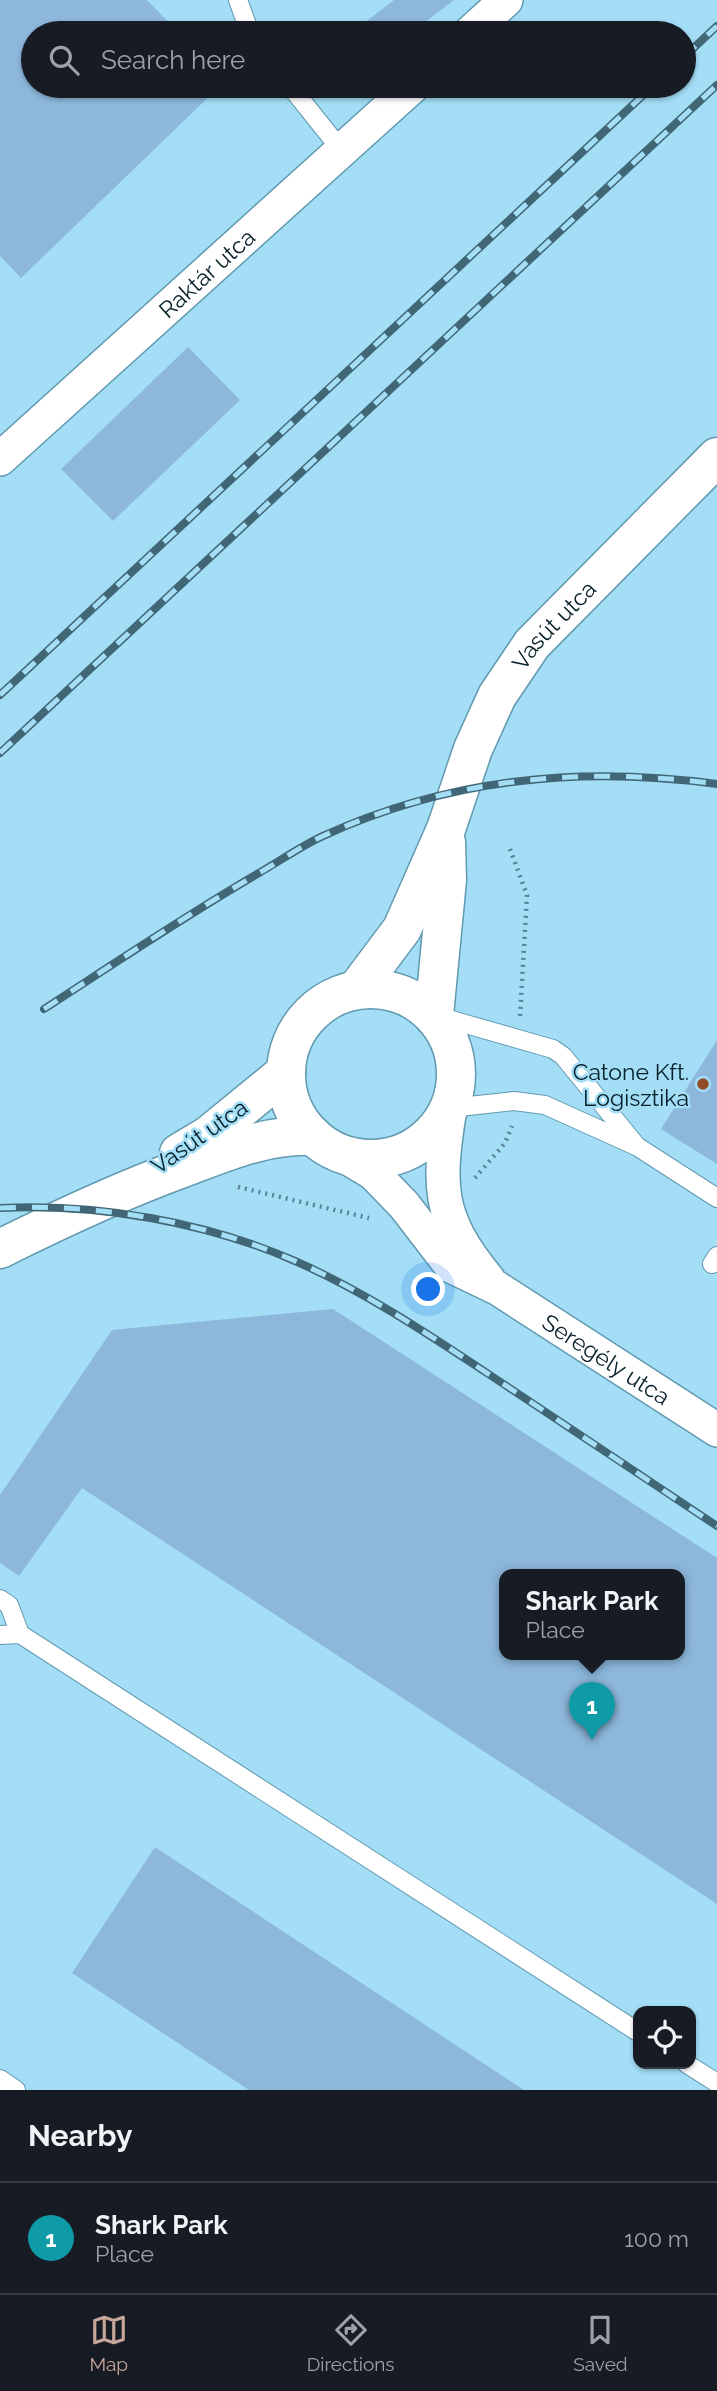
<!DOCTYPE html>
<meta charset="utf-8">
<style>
:root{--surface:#171b24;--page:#242831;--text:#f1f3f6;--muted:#9ea1a6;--line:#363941;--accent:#c7a79a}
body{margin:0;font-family:Raleway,sans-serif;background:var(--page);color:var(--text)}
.controls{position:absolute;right:21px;bottom:21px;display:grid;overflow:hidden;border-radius:14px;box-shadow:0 2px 5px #0004}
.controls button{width:63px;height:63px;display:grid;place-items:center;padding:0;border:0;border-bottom:2px solid var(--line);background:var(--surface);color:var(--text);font:35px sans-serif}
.you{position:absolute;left:429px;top:1290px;width:24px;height:24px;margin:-18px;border:5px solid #fff;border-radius:50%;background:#1a73e8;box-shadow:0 0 0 10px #1a73e833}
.badge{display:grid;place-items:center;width:46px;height:46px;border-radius:50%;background:var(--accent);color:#fff;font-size:23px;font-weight:700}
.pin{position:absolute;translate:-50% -58px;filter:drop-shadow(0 2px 4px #0008)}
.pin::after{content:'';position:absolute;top:37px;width:24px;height:21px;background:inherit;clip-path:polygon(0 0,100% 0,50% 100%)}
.popup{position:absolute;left:499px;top:1569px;width:186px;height:91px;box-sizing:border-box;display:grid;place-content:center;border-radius:14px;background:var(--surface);filter:drop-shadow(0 2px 5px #0005);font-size:23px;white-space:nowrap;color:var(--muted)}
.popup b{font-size:26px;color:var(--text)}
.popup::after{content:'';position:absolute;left:50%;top:100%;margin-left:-14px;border:14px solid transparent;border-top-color:var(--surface)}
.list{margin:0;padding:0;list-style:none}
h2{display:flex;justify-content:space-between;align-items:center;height:91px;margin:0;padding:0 28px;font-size:30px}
h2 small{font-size:23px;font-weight:400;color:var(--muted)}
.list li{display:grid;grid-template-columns:46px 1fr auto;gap:21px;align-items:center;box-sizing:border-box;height:112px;padding:0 28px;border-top:2px solid var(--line)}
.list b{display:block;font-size:26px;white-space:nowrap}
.list p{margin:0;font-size:23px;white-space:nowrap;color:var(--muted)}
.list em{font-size:23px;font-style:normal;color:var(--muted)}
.icon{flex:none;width:38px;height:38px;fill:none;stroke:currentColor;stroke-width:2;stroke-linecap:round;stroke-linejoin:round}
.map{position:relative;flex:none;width:717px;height:2090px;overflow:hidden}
.search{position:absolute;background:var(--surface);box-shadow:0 2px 5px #0004;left:21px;right:21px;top:21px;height:77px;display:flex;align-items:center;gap:18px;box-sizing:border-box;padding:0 24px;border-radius:38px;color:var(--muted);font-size:26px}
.sheet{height:203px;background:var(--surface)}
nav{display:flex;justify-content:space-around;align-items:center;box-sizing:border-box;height:98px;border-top:2px solid var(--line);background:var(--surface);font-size:19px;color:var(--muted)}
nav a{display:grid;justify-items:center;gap:4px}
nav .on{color:var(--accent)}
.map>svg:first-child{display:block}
</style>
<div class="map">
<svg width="717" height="2090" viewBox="0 0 717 2090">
<rect width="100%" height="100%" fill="#a3def6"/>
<path fill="#8db8dc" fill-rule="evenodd" d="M0 0H147L179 33H33V86H220L21 278 0 256Z
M394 0H454L411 33H351Z
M188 347 240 400 113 521 61 469Z
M717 1040V1164L661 1129Z
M333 1309 717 1558V1904L82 1488 19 1576 0 1563V1495L112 1330ZM504 1574H680V1654H504Z
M155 1847 524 2090H249L72 1973Z"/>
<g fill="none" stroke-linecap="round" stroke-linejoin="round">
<g stroke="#6099b0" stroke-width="20">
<path id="lane" d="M238 0 250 33
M290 86 342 151
M434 1015 553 1049 563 1056 635 1144
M450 1108 514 1101 545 1105 638 1147 717 1198
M712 1264 717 1256
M0 1599 9 1605 20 1634
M0 1635 20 1634 638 2032
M687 2064 717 2083
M0 2079 16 2090"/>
</g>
<g stroke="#6099b0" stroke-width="36">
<g id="street">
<path d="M470 33 506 0"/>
<path id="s1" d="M0 459 413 86"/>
<path d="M450 1108C438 1185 436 1216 488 1279"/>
<path id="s2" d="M343 1155 373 1173 404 1205 451 1266 497 1288 717 1430"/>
</g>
</g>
<g stroke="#6099b0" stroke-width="41">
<g id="secondary">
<circle cx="371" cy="1074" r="85"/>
<path id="s3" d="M357 989 402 929 446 829 473 749 497 696 532 644 717 457"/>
<path d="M434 1015 447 880 446 842"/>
<path d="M179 1153 209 1135 286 1072"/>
<path d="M0 1249C60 1219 120 1191 183 1168 226 1152 266 1134 313 1136"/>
</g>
</g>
<path stroke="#588394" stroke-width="4.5" stroke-dasharray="2 5" stroke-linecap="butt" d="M510 849 527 895 520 1016
M475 1178 505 1143 512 1126
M238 1187 369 1218"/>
<use href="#lane" stroke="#fff" stroke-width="18"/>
<use href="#street" stroke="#fff" stroke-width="33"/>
<use href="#secondary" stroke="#fff" stroke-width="38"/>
<g stroke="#416776" stroke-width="8">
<path id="rail" d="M684 57 717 26
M0 695 653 86
M0 753 717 85
M44 1009C115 963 185 916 259 873 280 861 301 846 323 836 450 778 580 766 717 784
M0 1208C97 1203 206 1222 295 1261 370 1294 437 1340 505 1385 576 1432 646 1479 717 1526"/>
</g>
<use href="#rail" stroke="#a3def6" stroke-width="5" stroke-dasharray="16" stroke-linecap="butt"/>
</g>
<circle fill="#934b29" stroke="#a3def6" stroke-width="2.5" cx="703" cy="1084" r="7"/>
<g text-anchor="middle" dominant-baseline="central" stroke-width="5" stroke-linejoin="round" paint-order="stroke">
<g font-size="23" fill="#061f28" stroke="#a3def6">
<text stroke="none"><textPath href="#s1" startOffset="278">Raktár utca</textPath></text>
<text stroke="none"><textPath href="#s3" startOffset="418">Vasút utca</textPath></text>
<text transform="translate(199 1136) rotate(-35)">Vasút utca</text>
<text stroke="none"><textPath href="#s2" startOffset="338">Seregély utca</textPath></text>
</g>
<g font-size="23" fill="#061f28" stroke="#a3def6" text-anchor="end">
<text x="689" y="1071">Catone Kft.<tspan x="689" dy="26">Logisztika</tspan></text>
</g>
</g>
</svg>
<div class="controls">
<button><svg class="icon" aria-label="locate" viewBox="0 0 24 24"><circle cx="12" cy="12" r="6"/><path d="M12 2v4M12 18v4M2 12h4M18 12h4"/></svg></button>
</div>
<div class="you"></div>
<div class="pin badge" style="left:592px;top:1740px;background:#0f9aa8">1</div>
<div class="popup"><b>Shark Park</b>Place</div>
<div class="search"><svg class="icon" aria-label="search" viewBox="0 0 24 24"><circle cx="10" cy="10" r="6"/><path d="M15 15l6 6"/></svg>Search here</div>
</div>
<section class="sheet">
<h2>Nearby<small></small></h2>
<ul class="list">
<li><span class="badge" style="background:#0f9aa8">1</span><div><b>Shark Park</b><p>Place</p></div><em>100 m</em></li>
</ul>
</section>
<nav>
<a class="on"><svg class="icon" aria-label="map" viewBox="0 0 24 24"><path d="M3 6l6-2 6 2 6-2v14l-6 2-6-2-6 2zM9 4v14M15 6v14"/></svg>Map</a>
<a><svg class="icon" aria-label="directions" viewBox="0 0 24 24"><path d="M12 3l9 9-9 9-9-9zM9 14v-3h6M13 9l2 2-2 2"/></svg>Directions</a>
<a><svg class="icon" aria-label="saved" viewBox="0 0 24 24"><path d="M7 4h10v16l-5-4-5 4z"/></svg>Saved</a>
</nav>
